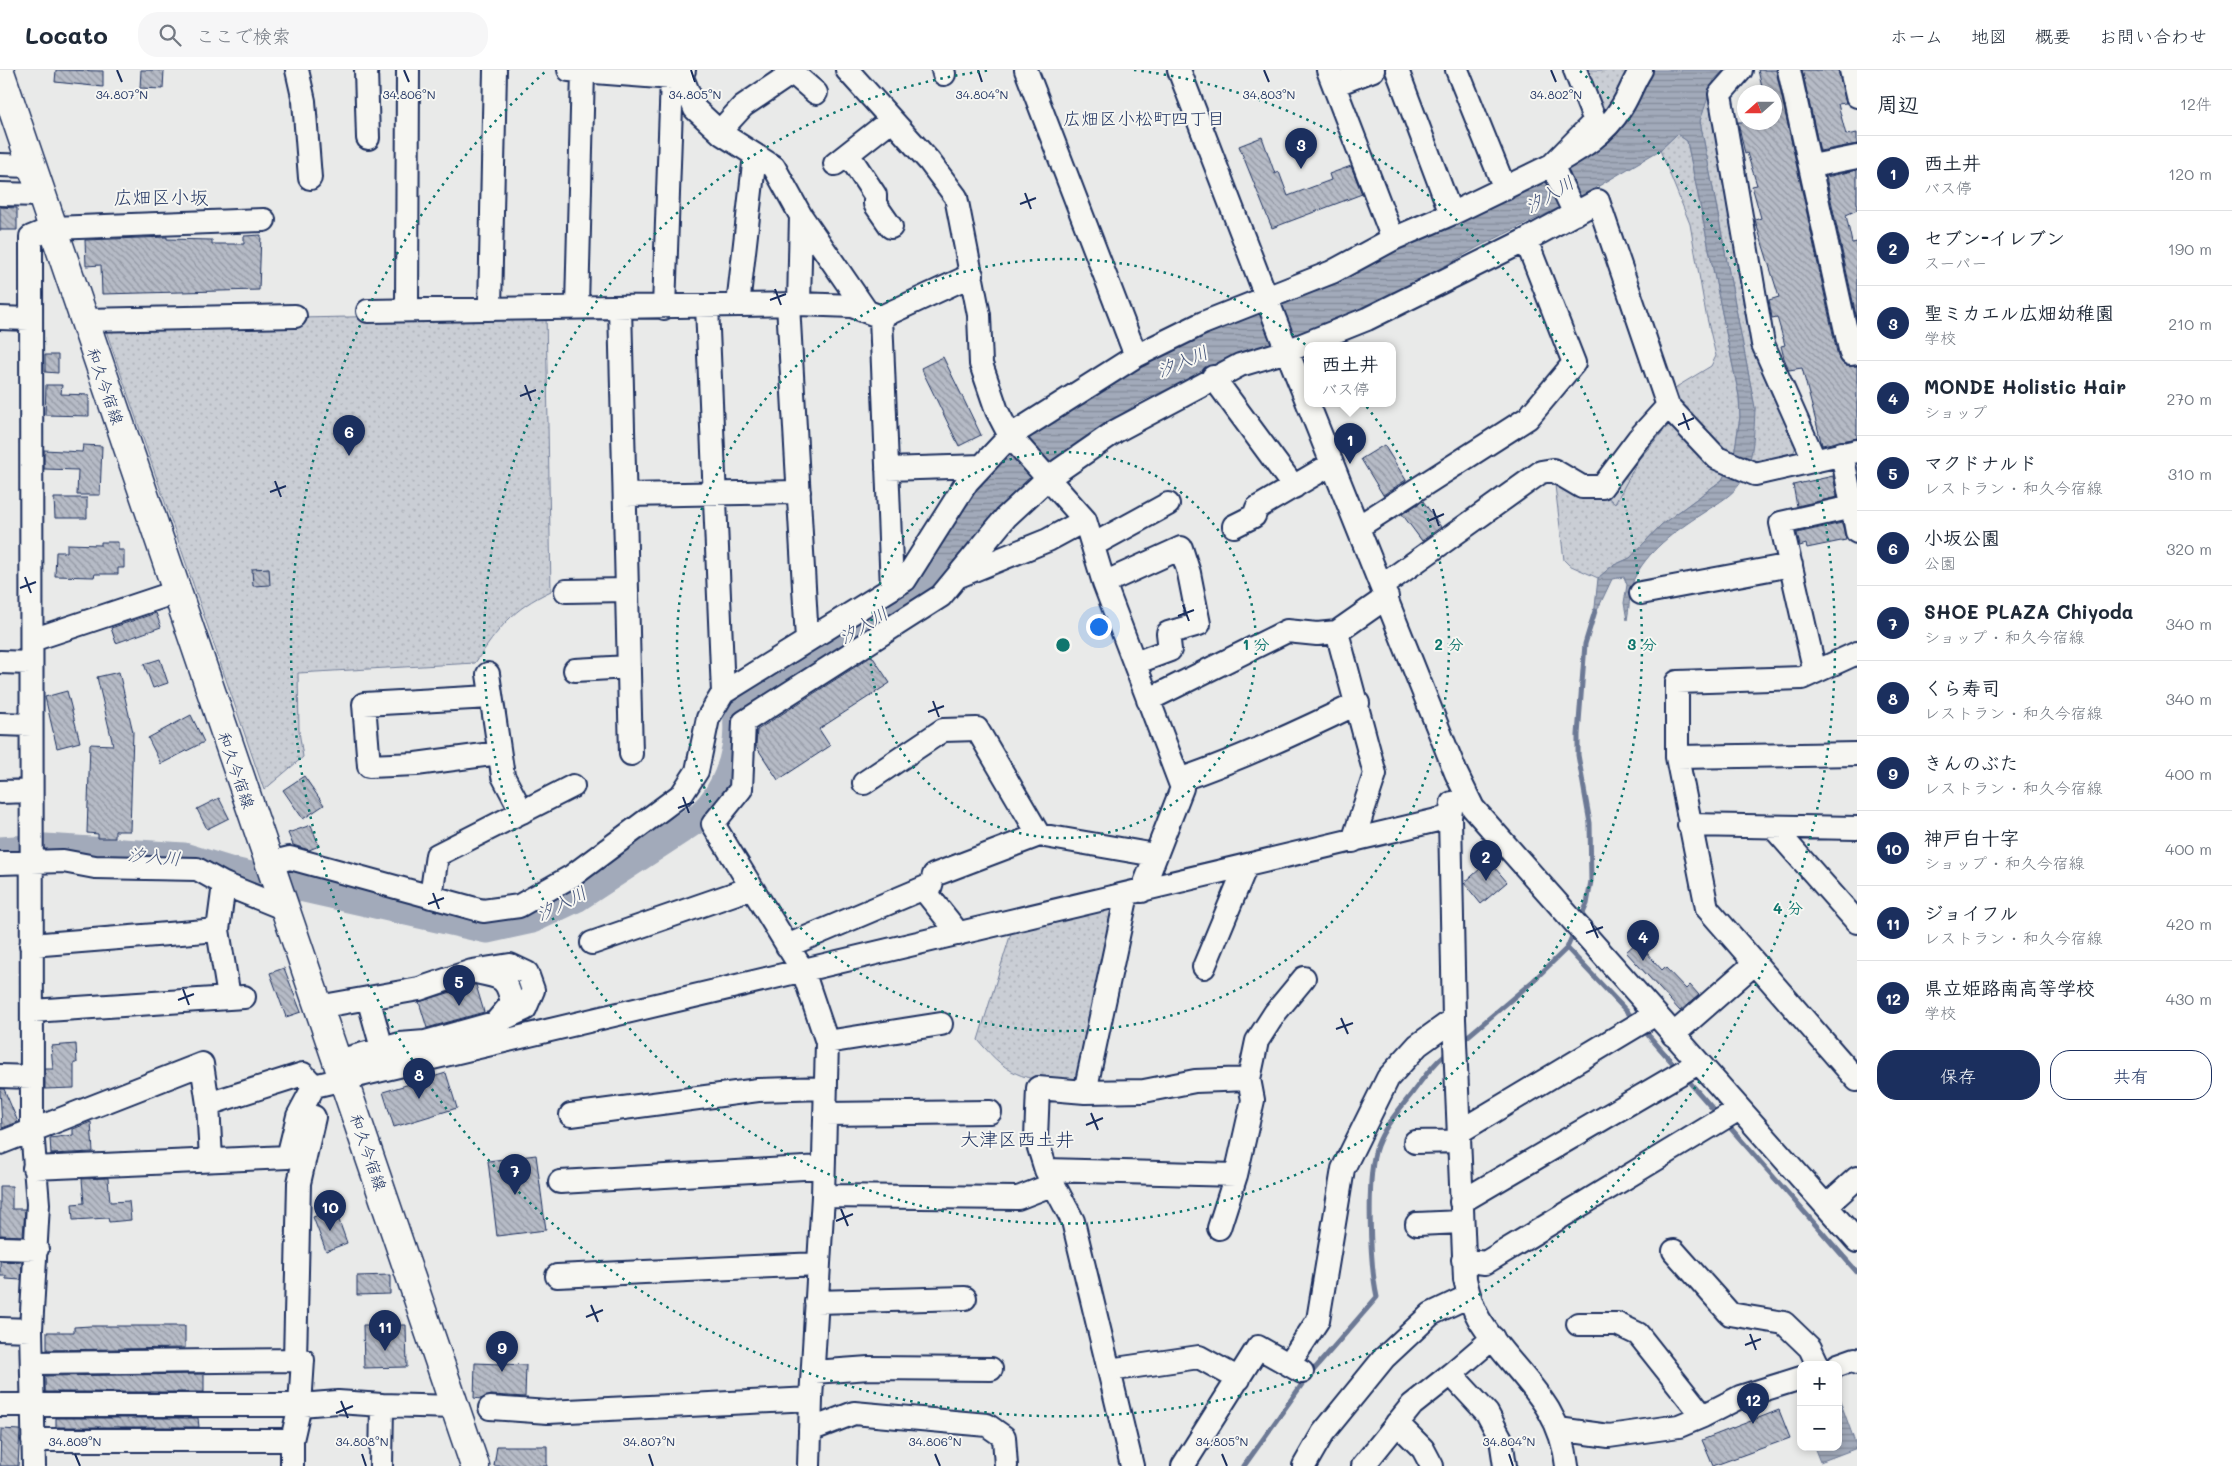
<!DOCTYPE html>
<html lang="ja">
<meta charset="utf-8">
<style>
:root{--surface:#fff;--page:#f6f6f7;--text:#1f2937;--muted:#747a83;--line:#e0e1e3;--accent:#1b2f5e}
body{margin:0;font-family:Mali,"Klee One",sans-serif;background:var(--page);color:var(--text)}
.controls{position:absolute;right:15px;bottom:15px;display:grid;overflow:hidden;border-radius:10px;box-shadow:0 2px 8px #0003}
.controls button{width:45px;height:45px;display:grid;place-items:center;padding:0;border:0;border-bottom:1px solid var(--line);background:var(--surface);color:var(--text);font:25px sans-serif}
.compass{position:absolute;left:1737px;top:15px;width:45px;height:45px;border-radius:50%;background:var(--surface);box-shadow:0 2px 8px #0003;rotate:249deg}
.you{position:absolute;left:1098px;top:556px;width:18px;height:18px;margin:-12px;border:4px solid #fff;border-radius:50%;background:#1a73e8;box-shadow:0 0 0 8px #1a73e833}
.badge{display:grid;place-items:center;width:32px;height:32px;border-radius:50%;background:var(--accent);color:#fff;font-size:16px;font-weight:700}
.pin{position:absolute;translate:-50% -41px;filter:drop-shadow(0 1px 2px #0008)}
.pin::after{content:'';position:absolute;top:26px;width:18px;height:15px;background:inherit;clip-path:polygon(0 0,100% 0,50% 100%)}
.popup{position:absolute;left:1304px;top:272px;width:92px;height:65px;box-sizing:border-box;display:grid;place-content:center;border-radius:10px;background:var(--surface);filter:drop-shadow(0 1px 4px #0005);font-size:16px;white-space:nowrap;color:var(--muted)}
.popup b{font-size:19px;color:var(--text)}
.popup::after{content:'';position:absolute;left:50%;top:100%;margin-left:-10px;border:10px solid transparent;border-top-color:var(--surface)}
.list{margin:0;padding:0;list-style:none}
h2{display:flex;justify-content:space-between;align-items:center;height:65px;margin:0;padding:0 20px;font-size:21px}
h2 small{font-size:16px;font-weight:400;color:var(--muted)}
.list li{display:grid;grid-template-columns:32px 1fr auto;gap:15px;align-items:center;box-sizing:border-box;height:75px;padding:0 20px;border-top:1px solid var(--line)}
.list b{display:block;font-size:19px;white-space:nowrap}
.list p{margin:0;font-size:16px;white-space:nowrap;color:var(--muted)}
.list em{font-size:16px;font-style:normal;color:var(--muted)}
.actions{display:flex;gap:10px;padding:15px 20px}
.actions a{flex:1;padding:11px 0;border:1px solid var(--accent);border-radius:20px;text-align:center;font-size:18px;color:var(--accent)}
.actions .main{background:var(--accent);color:#fff}
.icon{flex:none;width:28px;height:28px;fill:none;stroke:currentColor;stroke-width:2;stroke-linecap:round;stroke-linejoin:round}
.map{position:relative;flex:none;width:1857px;height:1396px;overflow:hidden}
header{display:flex;align-items:center;gap:30px;box-sizing:border-box;height:70px;padding:0 25px;background:var(--surface);border-bottom:1px solid var(--line)}
header strong{font-size:24px}
nav{display:flex;gap:28px;margin-inline-start:auto;font-size:18px}
.search{width:350px;height:45px;background:var(--page);display:flex;align-items:center;gap:12px;box-sizing:border-box;padding:0 18px;border-radius:20px;color:var(--muted);font-size:19px}
main{display:flex}
aside{flex:1;background:var(--surface)}
.map>svg:first-child{display:block}
</style>
<header>
<strong>Locato</strong>
<div class="search"><svg class="icon" aria-label="search" viewBox="0 0 24 24"><circle cx="10" cy="10" r="6"/><path d="M15 15l6 6"/></svg>ここで検索</div>
<nav><a>ホーム</a><a>地図</a><a>概要</a><a>お問い合わせ</a></nav>
</header>
<main>
<div class="map">
<svg width="1857" height="1396" viewBox="0 0 1857 1396">
<defs>
<pattern id="cemetery-stones" width="16" height="16" patternUnits="userSpaceOnUse" patternTransform="scale(1.25)"><rect width="16" height="16" fill="#caced5"/><path d="M2 7V4a2 2 0 0 1 4 0v3zM10 15v-3a2 2 0 0 1 4 0v3z" fill="#adb1b9"/></pattern>
<pattern id="park-dots" width="8" height="8" patternUnits="userSpaceOnUse" patternTransform="scale(1.25)"><rect width="8" height="8" fill="#caced5"/><path d="M2 2h.1M6 6h.1" fill="none" stroke="#adb1b9" stroke-width="1.8" stroke-linecap="round"/></pattern>
<pattern id="water-rules" width="6" height="5" patternUnits="userSpaceOnUse" patternTransform="scale(1.25)"><rect width="6" height="5" fill="#a2aaba"/><path d="M0 2.5h6" fill="none" stroke="#838b9a"/></pattern>
<pattern id="building-back-hatch" width="6" height="6" patternUnits="userSpaceOnUse" patternTransform="scale(1.25)"><rect width="6" height="6" fill="#b6bbc6"/><path d="M-1 5l2 2M0 0l6 6M5-1l2 2" fill="none" stroke="#9398a4"/></pattern>
</defs>
<rect width="100%" height="100%" fill="#e9eae9"/>
<filter id="ink" filterUnits="userSpaceOnUse"><feTurbulence type="fractalNoise" baseFrequency=".02" numOctaves="2"/><feDisplacementMap in="SourceGraphic" scale="10" xChannelSelector="R" yChannelSelector="G"/><feConvolveMatrix kernelMatrix="1 2 1 2 8 2 1 2 1" color-interpolation-filters="sRGB"/></filter>
<g filter="url(#ink)">
<path fill="url(#cemetery-stones)" stroke="#727e9a" d="M1673 350 1639 389 1615 434 1602 422 1645 366Z"/>
<path fill="url(#park-dots)" stroke="#727e9a" d="M1586 0H1636L1607 54Z
M1712 28 1796 376 1792 387 1759 395 1749 391 1755 338 1700 51 1706 30Z
M1677 64 1687 71 1739 326 1740 347 1734 385 1715 379 1668 322 1711 296 1716 286 1706 244 1690 154 1660 80Z
M546 243 551 521C512 539 499 558 475 593L298 603 299 661 303 687 264 720 103 252Z
M1673 350 1726 404 1722 410 1661 455 1630 488 1612 496 1598 508 1569 495 1564 490 1554 407 1602 422 1615 434 1639 389Z
M1117 838 1078 1012C1028 1011 1011 1010 978 970L1011 863Z"/>
<path fill="url(#water-rules)" stroke="#6c7995" d="M1649 0H1724L1714 10 1700 51 1755 338C1754 362 1754 391 1741 412 1733 425 1718 433 1706 441 1680 458 1651 477 1636 505 1629 516 1630 536 1627 550L1624 533 1627 515 1624 507 1612 509 1594 547 1598 508 1612 496 1630 488 1661 455 1722 410 1734 385 1740 347 1739 326 1687 71 1677 64 1660 80 1575 130 1480 176 1357 245 1312 262 1251 280 1138 333 1058 388 1019 419 968 481 927 520 858 545 978 412 1027 365 1147 290 1238 250 1351 207 1404 176 1570 92Z
M1838 1325 1857 1378 1820 1392 1814 1377H1838Z"/>
<g fill="none" stroke-linecap="round" stroke-linejoin="round">
<path stroke="#6c7995" stroke-width="5" d="M1580 850 1587 834 1591 811 1590 753 1578 685V665L1585 574 1595 541
M1567 878 1635 950
M1642 958 1678 999
M1461 972 1532 912 1567 878 1574 862
M1685 1007 1719 1046
M1727 1054 1857 1202
M1244 1396 1305 1310 1377 1227C1370 1195 1366 1106 1377 1076 1385 1055 1400 1039 1413 1022 1424 1007 1434 993 1448 982"/>
<path stroke="#a2aaba" stroke-width="29" d="M0 781 45 778 184 787 233 802 487 859 532 849 576 828 698 748C720 729 731 706 736 678 742 649 729 648 753 620L906 529 937 500"/>
</g>
<path fill="url(#building-back-hatch)" stroke="#1b2f5e" d="M56 0 103 1V17L55 12Z
M141 0H164L163 19 140 18Z
M1758 0H1776L1838 287 1846 296H1857V368L1822 375 1802 298 1789 300 1784 288 1781 276 1785 275 1777 247 1772 248 1769 230 1779 227 1755 150 1761 148 1752 116 1757 115 1747 83 1745 84 1738 52H1774V22H1763Z
M1802 0H1838L1846 33 1838 34 1846 65 1857 63V74L1820 81Z
M1262 67 1275 104 1279 102 1288 126 1331 110 1329 104 1351 96 1362 124 1272 158 1239 76Z
M1857 100V140L1846 145 1852 173 1857 172V250L1826 107Z
M0 137 17 138V160H0Z
M261 165 259 220 102 224 101 195 86 196 85 170 167 167V169L212 170V174H244V166Z
M45 285H58V303L45 302Z
M943 287 981 365 959 376 921 298Z
M46 315H62L61 324 89 325V346L45 345Z
M83 375 102 376 100 425H77L78 400 44 399V380L82 382Z
M1384 375 1406 410 1383 425 1361 389Z
M1833 406 1837 427 1797 436 1793 415Z
M54 428H87V448H55Z
M1423 431 1441 457 1422 471 1402 444Z
M1842 453 1846 470 1807 478 1806 474 1800 476 1797 463Z
M101 472H118V480H124V498H118V504H95L94 507 55 506 56 482H67V474L101 475Z
M269 498 270 515 253 516 252 499Z
M156 543 161 557 116 573 111 558Z
M872 586 890 613 819 659 830 676 778 710 756 676 757 660Z
M160 589 168 613 153 618 144 594Z
M119 602 133 662 130 761H115V768H98V764L87 763 90 674 113 675 97 607Z
M67 621 80 672 57 678 45 627Z
M191 645 204 672 161 694 148 668Z
M304 706 324 735 303 749 283 720Z
M219 728 229 748 207 759 197 739Z
M311 755 319 776 309 780 293 775 288 763Z
M1489 791 1507 812 1481 834 1464 813Z
M1637 872 1662 900 1665 897 1686 919 1690 915 1699 925 1680 941 1626 882Z
M284 898 301 942 286 947 270 903Z
M474 915H476L484 942 427 958 419 932Z
M76 974 77 993H74V1018L45 1019V999H53L51 976Z
M446 1003 457 1038 394 1057 383 1022Z
M0 1019H4L18 1052 2 1058Z
M91 1052 93 1082 51 1084 50 1068 73 1065V1059Z
M536 1085 546 1160 497 1166 488 1091Z
M108 1108 110 1132 129 1131 131 1150 109 1152 108 1148 73 1150 72 1134 84 1133 82 1109Z
M0 1116H12V1139H25L23 1166 0 1165Z
M335 1139 347 1173 326 1181 313 1147Z
M0 1191 22 1192 21 1210 6 1209V1206H0Z
M390 1205V1224L357 1225V1206Z
M363 1255H406L407 1297 364 1298Z
M90 1256H185V1278L47 1280V1262H74V1257Z
M475 1293 526 1295 525 1327 491 1325 481 1329 474 1328Z
M204 1304V1322H45V1306Z
M1779 1340 1790 1368 1713 1396 1702 1370Z
M56 1348H198L199 1357H56Z
M1 1359 20 1360 18 1396H0Z
M497 1376H547V1396H494Z"/>
<g fill="none" stroke-linecap="round" stroke-linejoin="round">
<g stroke="#1b2f5e" stroke-width="26">
<path id="minor" d="M297 0 304 31 310 108
M366 0 368 68
M569 0 672 8 664 238
M684 0 681 5 695 39 722 64 774 97 801 146 865 239
M786 0 789 5 793 3 816 23
M847 0 929 91 956 127 979 245 981 294 997 341 1010 366 1085 450 1104 513 1182 718 1142 821
M943 0 944 4
M1026 0 1136 286
M1179 0 1287 281 1456 703 1473 738 1857 1171
M1328 0 1393 169
M1397 0 1451 144
M1457 0 1505 119
M1741 0 1720 24 1763 274 1814 389
M1789 0 1851 284 1857 283
M1851 0 1857 26
M1334 15 1373 0
M720 61 743 36 789 5
M848 84 875 125V134L891 157
M835 94 891 50
M0 95 31 96
M1812 96 1857 87
M0 124 41 125
M1575 144 1552 95C1578 80 1605 65 1621 38 1629 26 1633 12 1641 0
M788 234 807 570
M799 234 801 146
M738 235 755 85
M577 236 583 1
M707 236 723 623
M620 237 631 684
M490 238 495 0
M407 239 408 0
M368 241 799 234 852 236 881 247 972 205
M881 247 892 518
M0 248 29 249
M84 250 295 246
M1213 307 1294 417
M1842 383 1857 462
M887 399 982 396
M625 425 799 422
M1234 456 1254 446 1257 438 1332 394
M1358 457 1528 348 1574 293 1526 170
M1093 475 1168 434
M959 506 1048 470 1085 450
M1104 513 1181 478 1189 503 1199 554 1168 563 1170 580 1135 593
M1382 516 1541 402 1553 400 1582 417H1602L1638 369 1668 336
M566 521 627 520
M1641 523 1791 495
M1337 562 1375 704 1353 771
M32 570 176 522
M1857 583 1802 608 1677 612V687L1707 838 1857 1010
M0 592 30 593
M575 600 629 597
M1815 602 1781 453 1852 437
M488 604 503 706 522 742
M490 627 364 634 369 696 416 694 499 683
M1148 630 1287 561 1317 564 1337 562 1387 527
M0 654 31 655
M1677 687 1857 684
M1179 710C1241 689 1299 662 1358 633
M864 713 943 660 977 659 1039 765 934 805 928 825 959 864
M0 722 31 721
M1452 733 1450 747 1454 949 1465 1209C1468 1223 1472 1237 1479 1249 1511 1302 1560 1328 1567 1396
M1689 755 1857 758
M1773 757 1857 852
M1039 765 1155 785
M0 793 63 791 95 797 197 799 224 814 283 838
M269 793 290 788 483 841 519 836 572 806 682 724 697 701 708 648 723 623 905 510 967 412 1010 366 1136 286 1203 253 1332 202 1393 169 1451 144 1552 95 1595 51 1575 0
M224 814 218 860 229 927
M431 827 437 785 573 716
M592 873 751 818
M31 875 218 860
M787 876 931 815
M1204 897 1246 796
M476 902C501 907 507 907 512 933L495 953
M368 928 382 978
M318 937 419 919 472 901 510 895 527 903 533 920 525 939 494 953 425 972 400 974 337 991
M32 941 244 927
M1673 965 1755 893
M827 972 941 954
M0 1006 32 1007
M314 1016 1450 747
M1085 1022 1127 824
M208 1034 303 1004 314 1016
M825 1044 990 1042
M571 1045 758 1020 826 1018
M1459 1062 1654 945
M1415 1072 1459 1071
M0 1073 202 994 208 1034 211 1089
M34 1098 288 1087 298 1046 314 1016
M1046 1100 1236 1105
M560 1112 822 1097
M823 1126 1018 1128 1054 1114
M1461 1132 1698 993
M1826 1136 1857 1108
M1417 1154 1461 1152
M1219 1158 1236 1105 1253 1030 1249 1009 1257 971 1275 943 1304 908
M0 1178 37 1179
M1674 1181 1730 1244 1784 1253 1810 1278 1818 1295
M1463 1190 1485 1193 1739 1039
M557 1206 818 1194
M816 1232 965 1228
M1578 1254H1617L1638 1264 1703 1346
M0 1259 31 1260
M295 1290 299 1113 314 1047
M33 1293 303 1290 300 1335 292 1370V1396
M1289 1294 1318 1250 1343 1099 1388 1008 1418 975 1454 949
M1838 1295 1855 1289 1857 1293
M1109 1300 1199 1287 1239 1309
M814 1302 869 1298 991 1299
M1451 1304 1493 1268
M0 1335H300L338 1332 382 1335 381 1396
M382 1335 455 1337
M490 1338 548 1342 811 1329
M1397 1353 1423 1379 1432 1396
M1558 1359 1609 1366 1679 1356 1703 1346 1740 1327 1801 1308
M810 1360 854 1343 987 1355 1004 1367 1006 1396
M33 1370H292
M34 1396 31 1260 38 1134 32 1059 31 167 53 158 264 150
M809 1396 811 1329 823 1126 827 972 803 901 713 754 741 719 744 652 941 526 1006 447 1048 408 1116 361 1240 295 1287 281 1367 249 1526 170 1598 131 1668 336 1717 388 1755 404 1857 381
M1132 1396 1073 1151 1046 1100 1036 1068 1038 1018 1085 1022 1144 1021 1195 1011 1249 1009
M1183 1396 1258 1277 1302 1302
M1304 1396 1323 1363 1384 1288 1431 1244 1469 1226
M1363 1396 1412 1335 1451 1304 1487 1343 1501 1369 1505 1396"/>
</g>
<g stroke="#1b2f5e" stroke-width="31">
<path id="major" d="M0 2 475 1396"/>
</g>
<use href="#minor" stroke="#f6f6f2" stroke-width="22"/>
<use href="#major" stroke="#f6f6f2" stroke-width="28"/>
</g>
</g>
<path fill="none" stroke="#1b2f5e" stroke-width="2" d="M117 0 122 12M404 0 409 12M691 0 695 12M978 0 982 12M1264 0 1269 12M1551 0 1556 12M1025 123 1031 139M1020 134 1036 128M775 219 781 235M770 230 786 224M525 315 531 331M520 326 536 320M1683 343 1689 360M1678 355 1694 348M275 411 281 427M270 422 286 416M1433 439 1439 456M1428 451 1444 444M25 507 31 523M20 518 36 512M1183 535 1189 551M1178 546 1194 540M933 631 939 647M928 642 944 636M683 727 689 743M678 738 694 732M433 823 439 839M428 834 444 828M1591 852 1598 868M1586 863 1603 857M183 919 189 935M178 930 194 924M1341 948 1348 964M1336 959 1353 953M1091 1043 1098 1060M1086 1055 1103 1048M841 1139 848 1156M836 1151 853 1144M591 1235 598 1252M586 1247 603 1240M1750 1264 1756 1280M1745 1275 1761 1269M341 1331 348 1348M336 1343 353 1336M75 1384 80 1396M362 1384 366 1396M649 1384 653 1396M935 1384 940 1396M1222 1384 1227 1396M1509 1384 1513 1396"/>
<g fill="none" stroke="#0f766e" stroke-width="2.5" stroke-dasharray="2.5 5">
<circle cx="1063" cy="575" r="193"/>
<circle cx="1063" cy="575" r="386"/>
<path d="M1134 0A579 579 0 1 1 992 0"/>
<path d="M1580 1A772 772 0 1 1 546 1"/>
</g>
<g text-anchor="middle" dominant-baseline="central" stroke-width="4" stroke-linejoin="round" paint-order="stroke">
<g font-size="16" fill="#1b2f5e" stroke="#f6f6f2">
<text transform="translate(106 316) rotate(71)">和久今宿線</text>
<text transform="translate(237 700) rotate(71)">和久今宿線</text>
<text transform="translate(369 1082) rotate(71)">和久今宿線</text>
</g>
<g font-size="18" fill="#1b2f5e" stroke="#f6f6f2">
<text x="1144" y="48">広畑区小松町四丁目</text>
</g>
<g font-size="18" font-style="italic" fill="#44547a" stroke="#f6f6f2">
<text transform="translate(1549 124) rotate(-31)">汐入川</text>
<text transform="translate(1182 291) rotate(-23)">汐入川</text>
<text transform="translate(863 555) rotate(-31)">汐入川</text>
<text transform="translate(154 786) rotate(5)">汐入川</text>
<text transform="translate(561 833) rotate(-27)">汐入川</text>
</g>
<g font-size="19" fill="#1b2f5e" stroke="#f6f6f2">
<text x="161" y="126">広畑区小坂</text>
<text x="1017" y="1068">大津区西土井</text>
</g>
</g>
<g font-size="12" text-anchor="middle" fill="#1b2f5e" stroke="#f6f6f2" stroke-width="4" stroke-linejoin="round" paint-order="stroke">
<text x="122" y="29">34.807°N</text>
<text x="409" y="29">34.806°N</text>
<text x="695" y="29">34.805°N</text>
<text x="982" y="29">34.804°N</text>
<text x="1269" y="29">34.803°N</text>
<text x="1556" y="29">34.802°N</text>
<text x="75" y="1376">34.809°N</text>
<text x="362" y="1376">34.808°N</text>
<text x="649" y="1376">34.807°N</text>
<text x="935" y="1376">34.806°N</text>
<text x="1222" y="1376">34.805°N</text>
<text x="1509" y="1376">34.804°N</text>
</g>
<circle cx="1063" cy="575" r="8" fill="#0f766e" stroke="#f6f6f2" stroke-width="2.5"/>
<g font-size="15" text-anchor="middle" font-weight="bold" fill="#0f766e" stroke="#f6f6f2" stroke-width="4" stroke-linejoin="round" paint-order="stroke">
<text x="1256" y="580">1 分</text>
<text x="1449" y="580">2 分</text>
<text x="1642" y="580">3 分</text>
<text x="1788" y="844">4 分</text>
</g>
</svg>
<div class="controls">
<button>+</button>
<button>−</button>
</div>
<svg class="compass" viewBox="-18 -18 36 36"><path d="M0-13l5 13h-10z" fill="#e53935"/><path d="M0 13l5-13h-10z" fill="#747a83"/></svg>
<div class="you"></div>
<div class="pin badge" style="left:1350px;top:394px">1</div>
<div class="popup"><b>西土井</b>バス停</div>
<div class="pin badge" style="left:1486px;top:811px">2</div>
<div class="pin badge" style="left:1301px;top:99px">3</div>
<div class="pin badge" style="left:1643px;top:891px">4</div>
<div class="pin badge" style="left:459px;top:936px">5</div>
<div class="pin badge" style="left:349px;top:386px">6</div>
<div class="pin badge" style="left:515px;top:1125px">7</div>
<div class="pin badge" style="left:419px;top:1029px">8</div>
<div class="pin badge" style="left:502px;top:1302px">9</div>
<div class="pin badge" style="left:330px;top:1161px">10</div>
<div class="pin badge" style="left:385px;top:1281px">11</div>
<div class="pin badge" style="left:1753px;top:1354px">12</div>
</div>
<aside>
<h2>周辺<small>12件</small></h2>
<ul class="list">
<li><span class="badge">1</span><div><b>西土井</b><p>バス停</p></div><em>120 m</em></li>
<li><span class="badge">2</span><div><b>セブン-イレブン</b><p>スーパー</p></div><em>190 m</em></li>
<li><span class="badge">3</span><div><b>聖ミカエル広畑幼稚園</b><p>学校</p></div><em>210 m</em></li>
<li><span class="badge">4</span><div><b>MONDE Holistic Hair</b><p>ショップ</p></div><em>270 m</em></li>
<li><span class="badge">5</span><div><b>マクドナルド</b><p>レストラン · 和久今宿線</p></div><em>310 m</em></li>
<li><span class="badge">6</span><div><b>小坂公園</b><p>公園</p></div><em>320 m</em></li>
<li><span class="badge">7</span><div><b>SHOE PLAZA Chiyoda</b><p>ショップ · 和久今宿線</p></div><em>340 m</em></li>
<li><span class="badge">8</span><div><b>くら寿司</b><p>レストラン · 和久今宿線</p></div><em>340 m</em></li>
<li><span class="badge">9</span><div><b>きんのぶた</b><p>レストラン · 和久今宿線</p></div><em>400 m</em></li>
<li><span class="badge">10</span><div><b>神戸白十字</b><p>ショップ · 和久今宿線</p></div><em>400 m</em></li>
<li><span class="badge">11</span><div><b>ジョイフル</b><p>レストラン · 和久今宿線</p></div><em>420 m</em></li>
<li><span class="badge">12</span><div><b>県立姫路南高等学校</b><p>学校</p></div><em>430 m</em></li>
</ul>
<div class="actions"><a class="main">保存</a><a>共有</a></div>
</aside>
</main>
